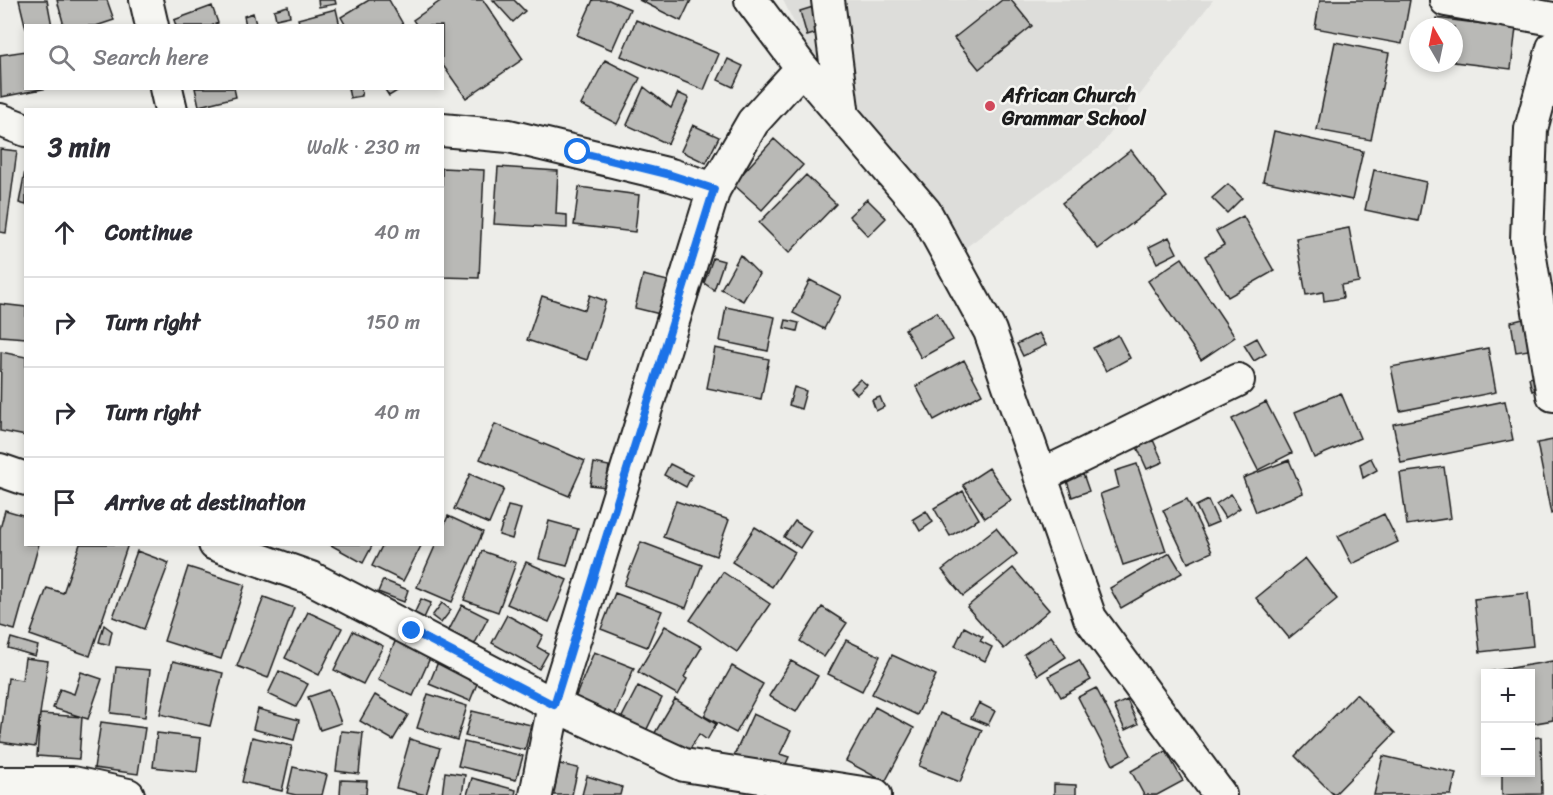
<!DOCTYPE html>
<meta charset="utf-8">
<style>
:root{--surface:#fff;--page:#f2f2f3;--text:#2b2b33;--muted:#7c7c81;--line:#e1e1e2}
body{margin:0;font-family:Sriracha,sans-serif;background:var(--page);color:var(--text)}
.controls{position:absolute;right:18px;bottom:18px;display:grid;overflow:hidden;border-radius:0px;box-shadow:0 3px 9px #0003}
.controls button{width:54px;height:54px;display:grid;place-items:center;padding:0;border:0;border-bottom:2px solid var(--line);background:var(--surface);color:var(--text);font:30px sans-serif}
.compass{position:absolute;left:1409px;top:18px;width:54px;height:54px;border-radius:50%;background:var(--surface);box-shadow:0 3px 9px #0003;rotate:351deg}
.stop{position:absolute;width:18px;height:18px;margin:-14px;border:4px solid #1a73e8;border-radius:50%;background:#fff}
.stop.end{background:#1a73e8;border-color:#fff;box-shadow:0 2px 6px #0008}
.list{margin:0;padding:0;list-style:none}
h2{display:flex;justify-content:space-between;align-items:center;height:78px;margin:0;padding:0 24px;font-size:26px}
h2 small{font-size:20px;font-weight:400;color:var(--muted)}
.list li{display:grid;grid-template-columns:39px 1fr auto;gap:18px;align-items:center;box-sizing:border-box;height:90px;padding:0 24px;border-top:2px solid var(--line)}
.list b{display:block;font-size:22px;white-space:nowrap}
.list em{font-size:20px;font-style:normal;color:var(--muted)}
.icon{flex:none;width:33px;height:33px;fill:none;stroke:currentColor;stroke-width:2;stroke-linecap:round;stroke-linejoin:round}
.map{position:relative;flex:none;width:1553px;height:795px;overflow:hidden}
.search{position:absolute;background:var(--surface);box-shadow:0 3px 9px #0003;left:24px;top:24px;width:420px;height:66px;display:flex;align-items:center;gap:15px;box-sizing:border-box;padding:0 21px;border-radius:0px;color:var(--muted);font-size:22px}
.panel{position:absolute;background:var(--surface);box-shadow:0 3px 9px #0003;left:24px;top:108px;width:420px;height:438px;border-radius:0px}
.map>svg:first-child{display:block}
</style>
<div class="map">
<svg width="1553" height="795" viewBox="0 0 1553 795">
<rect width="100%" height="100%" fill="#edede9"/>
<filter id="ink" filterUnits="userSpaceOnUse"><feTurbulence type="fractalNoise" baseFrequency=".0167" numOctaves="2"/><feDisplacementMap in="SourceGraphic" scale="12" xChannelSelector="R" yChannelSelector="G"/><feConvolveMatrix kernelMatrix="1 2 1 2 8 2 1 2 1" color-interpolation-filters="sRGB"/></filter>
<g filter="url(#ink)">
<path fill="#ddddda" d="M783 0H1213L1099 148 965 248 814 63Z"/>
<path fill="#b9b9b6" stroke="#1c1c1c" stroke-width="1.5" d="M19 0H47L52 26H26V29Z
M57 0H107L114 20 96 26H64Z
M318 0H335L336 4 319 7Z
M369 0H389L404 26H346L341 17Z
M442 0H483L523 59 466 98 442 64V26H417L413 20Z
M493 0H514L525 11 513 22Z
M593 0H609L630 9 612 50 577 35Z
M639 0H691L681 21Z
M1002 0H1011L1032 26 979 69 954 38Z
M1320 0H1410L1402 44 1315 28Z
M212 6 218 23 211 26H176L174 20Z
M288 6 290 16 276 19 274 10Z
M813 7 820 32 807 36 800 11Z
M336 9 340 26H300L298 19Z
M253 13 256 24 246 26 244 16Z
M1436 18 1516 28 1511 69 1454 62V27H1435Z
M636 20 719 54 704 90 621 56Z
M1335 42 1389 53 1371 140 1317 130Z
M26 51V88H48L1 97 0 55Z
M728 59 743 66 733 87 718 80Z
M605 60 640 78 617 124 581 105Z
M644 87 671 108 678 93 689 98 668 144 627 125Z
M195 88H234L236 97 199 106Z
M348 88H361L362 96 350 98Z
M384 88H402L389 96Z
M693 125 719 137 706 163 681 151Z
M1274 131 1363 151 1352 200 1263 181Z
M774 139 803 165 762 210 733 184Z
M0 149 17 151 6 233 0 232Z
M1131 150 1167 197 1098 249 1062 203Z
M26 166V205L19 203Z
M498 167 558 171 556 214 567 215V228L494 224Z
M442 168 484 170 479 278 442 277Z
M1374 170 1426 182 1418 221 1365 210Z
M806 175 836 204 789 253 759 223Z
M1228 184 1242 198 1227 213 1212 198Z
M579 187 639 195 635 232 574 225Z
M867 199 886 218 868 236 849 216Z
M1243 216 1274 271 1228 297 1205 256 1224 245 1216 231Z
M1349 228 1359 282 1341 285 1343 298 1324 301 1323 292 1306 295 1296 238Z
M1169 237 1177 253 1157 263 1149 247Z
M740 255 759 274 743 301 721 289Z
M713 258 724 261 714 290 704 283Z
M1182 258 1235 337 1201 360 1148 281Z
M643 275 672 282 664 315 635 308Z
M810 280 841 296 824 329 793 313Z
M590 295 606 301 587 360 527 340 542 296 585 310Z
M0 304 26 307V338L0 336Z
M726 307 775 317 768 351 720 341Z
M937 312 953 340 921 358 905 329Z
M1523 319 1529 350 1516 352 1511 322Z
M786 320 799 323 797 331 784 328Z
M1039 333 1046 345 1023 356 1017 344Z
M1118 335 1130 358 1106 371 1093 348Z
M1257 338 1266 354 1254 361 1244 345Z
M715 348 769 359 761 399 707 388Z
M1488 348 1496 392 1400 411 1391 367Z
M1 352 26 357V436L0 431Z
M964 360 982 394 934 420 916 386Z
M1542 375 1544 388 1532 391 1529 378Z
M860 379 867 385 857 394 851 388Z
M794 387 806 391 801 409 789 405Z
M1341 393 1360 438 1314 458 1295 412Z
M880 397 884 407 876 411 872 400Z
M1505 401 1513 440 1401 463 1393 424Z
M1266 402 1292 453 1258 470 1232 419Z
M495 424 585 461 569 496 480 459Z
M1153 440 1163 462 1147 469 1137 447Z
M1553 440V513L1551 514 1537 443Z
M1371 458 1377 470 1363 478 1360 464Z
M1289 460 1303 493 1256 512 1243 478Z
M594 463 609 466 606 487 590 485Z
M670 464 692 475 686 487 664 475Z
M1137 464 1166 551 1123 565 1100 494 1119 487 1115 471Z
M1444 467 1451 518 1407 525 1400 473Z
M989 468 1011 500 985 518 963 485Z
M470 474 504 489 489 524 454 509Z
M1083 474 1089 491 1072 497 1067 481Z
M963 491 979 519 950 536 934 508Z
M1231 494 1240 508 1225 518 1216 504Z
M1187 499 1212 552 1188 563 1163 510Z
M1208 500 1218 522 1206 527 1196 506Z
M676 501 729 520 716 556 663 537Z
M508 506 521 509 512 539 499 535Z
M5 510 26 516V544H39L15 630 0 626V529Z
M926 511 933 522 920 531 913 519Z
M1384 514 1398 542 1352 564 1338 536Z
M448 516 483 532 452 602 417 587 436 544H442V530Z
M549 521 578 529 567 566 539 559Z
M795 521 811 531 800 548 784 537Z
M755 527 795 552 772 587 732 562Z
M996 528 1017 554 963 596 942 570Z
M641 542 702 565 686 608 624 585Z
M80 544H128L90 656 30 635 47 588 63 593Z
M329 544H373L363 563Z
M383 544H422L403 581 372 566Z
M137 551 169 563 144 629 113 617Z
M482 551 516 563 498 612 464 600Z
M1170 553 1182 573 1121 608 1110 588Z
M1305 558 1337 599 1289 638 1256 598Z
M526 562 567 580 549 622 507 604Z
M188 567 245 585 221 659 164 641Z
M1013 568 1049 610 1004 649 967 607Z
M723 572 770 604 737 652 690 620Z
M383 580 408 590 404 602 378 592Z
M615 593 662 611 647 647 601 629Z
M1528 593 1533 646 1480 652 1474 599Z
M264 597 294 608 268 678 237 666Z
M421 599 431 603 424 618 414 614Z
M442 603 451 610 441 623 432 616Z
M462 605 488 618 474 645 448 632Z
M822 607 847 623 824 657 800 641Z
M308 612 342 628 319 675 285 658Z
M507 615 543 635 537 647 548 653 539 669 492 643Z
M104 625 112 631 109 645 99 642Z
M665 626 702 647 684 677 687 679 678 695 638 672Z
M964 627 983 637 980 641 992 647 985 661 955 646Z
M353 631 383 646 363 684 334 670Z
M399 633 434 649 413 696 378 680Z
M1051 636 1066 657 1038 675 1024 654Z
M11 638 38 646 35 656 8 648Z
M846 640 880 656 862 691 828 674Z
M594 652 634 668 613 719 573 703Z
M892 655 936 675 917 715 872 694Z
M440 657 481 674 470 701 429 684Z
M25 658 48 661 35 747 0 742 8 678 22 680Z
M1079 660 1091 680 1061 697 1049 676Z
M173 661 223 673 210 726 160 714Z
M791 661 818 676 796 712 769 696Z
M1553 661V720L1530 724V674H1489L1488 672Z
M732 666 763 684 736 733 704 716Z
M116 667 150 670 145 717 111 713Z
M279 671 308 684 296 707 268 694Z
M81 672 102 679 88 719 53 708 60 689 74 694Z
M638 686 662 698 645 733 620 721Z
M1096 688 1131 755 1113 765 1078 697Z
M329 690 341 723 320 730 308 697Z
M428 694 467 706 457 740 417 728Z
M1356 694 1395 733 1334 795 1295 756Z
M375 695 408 715 393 740 360 721Z
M675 699 716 724 707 740 699 734 686 756 653 736Z
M1127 700 1138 724 1125 730 1114 706Z
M979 703 995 711 988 725 971 718Z
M875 707 914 728 885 782 846 761Z
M258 709 299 720 294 740 253 729Z
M472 711 531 725 525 750 465 736Z
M940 713 982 730 960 782 919 766Z
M40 714 82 717 79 759 37 756Z
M753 714 791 731 780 754 789 757 779 779 733 758Z
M101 722 145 728 138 774 94 768Z
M341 731 363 733 359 774 336 771Z
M157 733 201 738 197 772 153 767Z
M252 737 292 746 282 791 242 782Z
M1541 737 1542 794 1502 795V772H1530V738Z
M410 739 440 748 426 795 396 788Z
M464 742 523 756 516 780 458 766Z
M1166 751 1183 781 1157 795H1144L1131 771Z
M1383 756 1456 773 1451 795H1374Z
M560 764 578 768 572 795H553Z
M293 767 327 775 322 795H296L287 793Z
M445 772 465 775 462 795H442Z
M587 776 622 787 620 795H582Z
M472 778 516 790 515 795H467Z
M341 780 367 781 366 795H340Z
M1054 784 1076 785V795H1054Z"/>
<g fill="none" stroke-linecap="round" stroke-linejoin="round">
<g stroke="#1c1c1c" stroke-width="36">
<path id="minor" d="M146 0 152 26
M828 0 843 116
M1446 0 1553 19
M1553 48 1531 129 1527 240 1553 395
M802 68 925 212 990 331 1090 618 1220 795
M166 88 171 110
M0 120 26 130
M442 130 509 136 671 175 714 189
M0 470 26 479
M1040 476 1238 380
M215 544 311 578 554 705 684 765 875 795
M0 783H73L128 795
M536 795 554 705 714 189 753 122 802 68 751 0"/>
</g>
<use href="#minor" stroke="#f6f6f2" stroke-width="32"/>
</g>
</g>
<g fill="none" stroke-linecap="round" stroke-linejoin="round" filter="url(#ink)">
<path stroke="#1a73e8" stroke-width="8" d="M412 631 554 705 714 189 671 175 578 152"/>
</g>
<circle fill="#d1495b" stroke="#f6f6f2" stroke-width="2" cx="990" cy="106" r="6"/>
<g text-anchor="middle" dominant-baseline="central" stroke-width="5" stroke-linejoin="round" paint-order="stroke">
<g font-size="20" font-weight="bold" fill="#1c1c1c" stroke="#f6f6f2" text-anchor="start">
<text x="1002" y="95">African Church<tspan x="1002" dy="23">Grammar School</tspan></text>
</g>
</g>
</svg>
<div class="controls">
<button>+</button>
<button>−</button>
</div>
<svg class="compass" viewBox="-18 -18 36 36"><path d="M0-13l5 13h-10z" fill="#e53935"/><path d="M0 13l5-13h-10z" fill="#7c7c81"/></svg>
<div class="stop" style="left:578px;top:152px"></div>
<div class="stop end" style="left:412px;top:631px"></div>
<div class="search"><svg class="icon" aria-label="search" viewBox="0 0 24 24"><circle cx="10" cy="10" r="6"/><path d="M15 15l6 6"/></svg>Search here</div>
<section class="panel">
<h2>3 min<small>Walk · 230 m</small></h2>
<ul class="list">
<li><svg class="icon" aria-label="ahead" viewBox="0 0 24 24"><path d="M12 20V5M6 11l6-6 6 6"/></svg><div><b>Continue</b></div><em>40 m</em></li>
<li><svg class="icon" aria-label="right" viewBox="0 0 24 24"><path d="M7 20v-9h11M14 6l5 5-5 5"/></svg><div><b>Turn right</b></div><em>150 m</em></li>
<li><svg class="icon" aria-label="right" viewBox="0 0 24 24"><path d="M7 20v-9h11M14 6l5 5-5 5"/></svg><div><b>Turn right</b></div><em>40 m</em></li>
<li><svg class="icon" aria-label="arrive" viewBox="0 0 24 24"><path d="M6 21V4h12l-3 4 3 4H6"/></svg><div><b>Arrive at destination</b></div></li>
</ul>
</section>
</div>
